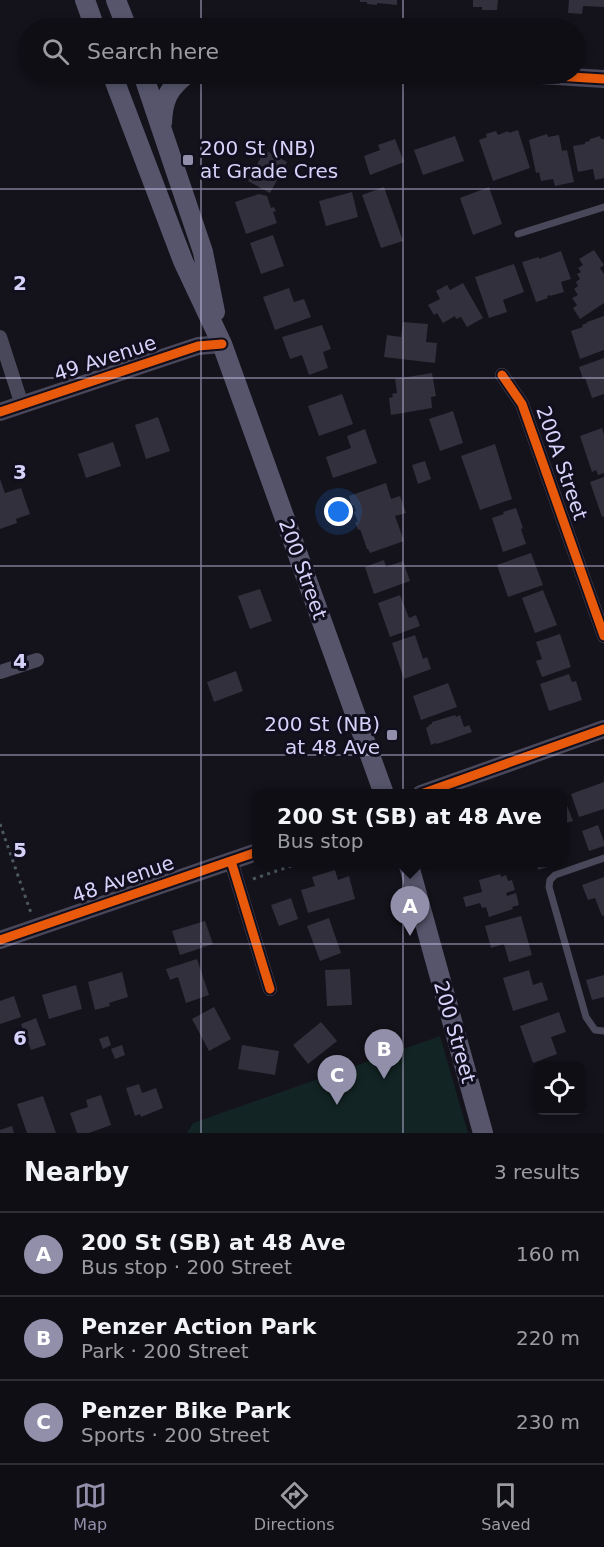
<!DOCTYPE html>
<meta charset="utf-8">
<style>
:root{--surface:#0f0e14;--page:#1d1c22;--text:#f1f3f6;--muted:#9b9ca0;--line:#2f2e34;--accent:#928fab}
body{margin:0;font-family:"DejaVu Sans",sans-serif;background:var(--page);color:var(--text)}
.controls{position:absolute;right:18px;bottom:18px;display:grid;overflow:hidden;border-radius:12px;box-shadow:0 3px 9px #0003}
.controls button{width:54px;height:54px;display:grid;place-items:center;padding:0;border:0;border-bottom:2px solid var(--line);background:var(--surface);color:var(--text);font:30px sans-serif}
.you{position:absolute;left:339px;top:512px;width:21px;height:21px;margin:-15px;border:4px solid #fff;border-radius:50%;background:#1a73e8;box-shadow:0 0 0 9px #1a73e833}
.badge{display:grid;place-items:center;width:39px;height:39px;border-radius:50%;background:var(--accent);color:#fff;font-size:20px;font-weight:700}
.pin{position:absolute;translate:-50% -50px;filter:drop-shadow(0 2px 3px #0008)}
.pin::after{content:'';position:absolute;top:32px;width:21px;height:18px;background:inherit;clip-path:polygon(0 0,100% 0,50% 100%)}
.popup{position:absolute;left:252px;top:789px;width:315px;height:78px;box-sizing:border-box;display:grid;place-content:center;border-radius:12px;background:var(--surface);filter:drop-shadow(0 2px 4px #0005);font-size:20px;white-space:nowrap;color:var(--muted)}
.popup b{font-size:22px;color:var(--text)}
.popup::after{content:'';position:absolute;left:50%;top:100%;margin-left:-12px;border:12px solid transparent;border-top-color:var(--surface)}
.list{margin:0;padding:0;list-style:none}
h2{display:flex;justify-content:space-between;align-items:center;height:78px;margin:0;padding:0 24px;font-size:26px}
h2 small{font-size:20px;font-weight:400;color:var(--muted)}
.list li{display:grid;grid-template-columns:39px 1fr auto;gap:18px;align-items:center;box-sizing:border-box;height:84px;padding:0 24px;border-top:2px solid var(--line)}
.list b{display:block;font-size:22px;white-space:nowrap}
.list p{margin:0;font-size:20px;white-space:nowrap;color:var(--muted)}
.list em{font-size:20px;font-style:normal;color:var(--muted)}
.icon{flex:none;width:33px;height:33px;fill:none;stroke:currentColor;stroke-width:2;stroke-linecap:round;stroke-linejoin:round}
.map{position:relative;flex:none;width:604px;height:1133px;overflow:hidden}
.search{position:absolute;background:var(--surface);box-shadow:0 3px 9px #0003;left:18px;right:18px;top:18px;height:66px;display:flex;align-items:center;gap:15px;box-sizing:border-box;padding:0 21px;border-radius:33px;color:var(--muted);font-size:22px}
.sheet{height:330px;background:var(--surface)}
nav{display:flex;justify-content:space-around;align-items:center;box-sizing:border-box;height:84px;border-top:2px solid var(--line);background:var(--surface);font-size:16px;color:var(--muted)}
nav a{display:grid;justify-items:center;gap:3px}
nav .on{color:var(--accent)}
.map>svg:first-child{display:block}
</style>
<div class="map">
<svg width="604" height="1133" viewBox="0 0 604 1133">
<rect width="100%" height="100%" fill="#14121a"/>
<path fill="#132424" d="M440 1036 468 1133H187L193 1123Z"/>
<path fill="#32303d" d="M360 0H397V5L377 3V5L367 4V2H360Z
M473 0H498L497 10H482V7H473Z
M569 0H604V7L583 6 582 14 568 13Z
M518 130 530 168 493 181 479 140 487 137 486 134 496 131 498 135 508 131 509 133Z
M547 134 548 137 559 135 562 151 567 150 574 182 555 186 553 179 541 181 539 172 536 173 529 140Z
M455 136 464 161 423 175 414 150Z
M600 136 601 139H604V178L595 180 593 169 578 172 573 146 585 144V142L590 141V139Z
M395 139 404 162 370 175 364 156 380 150 378 145Z
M265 150 287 162 270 193 248 181Z
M384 187 403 241 381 248 362 195Z
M489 187 502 224 473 235 460 198Z
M352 192 358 217 326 226 319 201Z
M259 194 267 196 271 208 274 207 276 211 273 212 277 223 246 234 235 202Z
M273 235 284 266 261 274 250 243Z
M594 250 604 265 600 268 604 274V303L580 319 573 308 577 305 572 298 578 295 574 289 578 286 576 282 580 279 577 274 581 272 578 268 583 265 579 259Z
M561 251 571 279 561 282 564 292 550 296V295L547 296 548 298 536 302 522 262 539 257V259Z
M514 264 524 292 503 300 507 312 489 318 475 277Z
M463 283 483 318 467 327 461 317 456 319 455 316 443 323 437 313 434 315 428 305 440 299 436 291 447 285 450 290Z
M289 288 294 302 304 299 311 317 275 330 263 297Z
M604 316V350L580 359 571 331 583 327 582 325 587 323V322Z
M403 322 428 324 426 342 437 343 435 363 384 357 387 335 401 337Z
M322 325 331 349 323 352 328 368 309 375 302 355 290 359 282 337Z
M604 358V394L592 398 585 378 583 379 579 367Z
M432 373 436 396 431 397 432 408 391 415 389 398 393 397 392 394 397 393 395 379Z
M342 394 353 424 319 436 308 406Z
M453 411 463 443 440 451 429 419Z
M158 417 170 451 146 459 135 425Z
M602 428 604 435V473L598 475 596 470 592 472 580 436Z
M365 429 377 463 333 478 326 457 351 448 347 436Z
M113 442 121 466 86 478 78 454Z
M495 444 512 499 480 510 461 456Z
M425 461 431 479 418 484 412 465Z
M604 477V516L602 517 590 482Z
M0 479 5 493 21 488 30 514 16 519 17 523 0 529Z
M386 483 391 499 400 496 406 513 395 516 404 541 370 553 368 549H367L360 529 358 530 355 522H358L354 512 356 511 354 505 352 506 349 496Z
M516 508 523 528 521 529 526 544 503 552 492 518 504 514 503 512Z
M531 553 543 585 508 597 497 565Z
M384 560 386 567 403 561 410 581 374 594 365 567Z
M260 589 272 621 250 629 238 596Z
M543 590 557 625 535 633 522 598Z
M400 595 409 618 416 615 420 626 390 637 378 603Z
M560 634 571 667 542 677 536 661 542 659 536 642Z
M415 635 423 659 427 657 431 669 404 679 392 643Z
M236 671 243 691 214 702 207 682Z
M569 674 572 682 576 681 582 700 549 711 540 684Z
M448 683 457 707 421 720 413 696Z
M455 715 456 717 460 715 464 727 469 725 472 732 437 744 436 743 431 745 426 728 429 726V725L432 724V722Z
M604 782V809L579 817 571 794Z
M563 795 573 821 563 824Z
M598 825 604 842V846L589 851 582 831Z
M536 862H560V863L538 870Z
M335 870 338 880 349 876 355 899 308 913 301 890 315 886 312 877Z
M500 874 501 877 506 875 508 881 512 880 515 890 506 893 507 896 516 893 519 905 512 907 513 909 489 917 486 907 482 908 480 903 466 907 463 897 482 892 479 880Z
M604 877V915L602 916 595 898 588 900 582 885Z
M291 898 298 919 279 926 271 905Z
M521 916 532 955 509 962 504 944 491 948 485 926Z
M329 918 341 953 320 961 307 926Z
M205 921 213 944 180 955 172 931Z
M197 959 209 995 186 1003 178 977 170 980 166 969Z
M350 969 352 1005 327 1006 325 970Z
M529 970 533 985 542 982 548 1000 513 1011 503 978Z
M122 972 128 997 109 1003 110 1006 95 1010 88 982Z
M604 975V997L592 1000 586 980Z
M76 985 82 1009 49 1019 42 995Z
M14 996 21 1017 0 1024V1001Z
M214 1007 231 1039 209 1051 192 1019Z
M559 1012 566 1032 551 1037 557 1054 533 1063 520 1026Z
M36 1018 46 1045 31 1050 21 1024Z
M321 1022 337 1041 308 1064 293 1045Z
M108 1036 111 1045 103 1049 99 1039Z
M122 1045 125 1055 115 1059 111 1049Z
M242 1045 279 1051 275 1075 238 1069Z
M139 1084 142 1093 156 1088 163 1108 141 1117 140 1114 135 1116 126 1088Z
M101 1095 111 1125 89 1133H77L70 1113 88 1107 86 1100Z
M43 1096 56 1133H27L17 1104Z
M12 1126 14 1133H0V1130Z"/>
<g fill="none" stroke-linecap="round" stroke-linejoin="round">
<path stroke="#4c5862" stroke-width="3" stroke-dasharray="3 4.5" stroke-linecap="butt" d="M0 824 31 913
M253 879 300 863"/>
<path stroke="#49485a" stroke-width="7" d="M518 234 604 207
M604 858 555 875 550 880 549 887 586 1017 595 1030 604 1031"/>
<path stroke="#49485a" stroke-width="14" d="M0 337 22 405
M502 375 522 404 604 636
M0 672 37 660
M231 861 270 989"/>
<path stroke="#49485a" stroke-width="18" d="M524 74 604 79
M0 412 198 346 222 344
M421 794 604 729
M0 940 257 852"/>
<path stroke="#56556c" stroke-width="20" d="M85 0 95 28
M116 0 127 28
M112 74 183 261 222 344 384 794
M143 74 203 252 215 312
M162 123C163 99 168 89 187 74
M408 862 483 1133"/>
<g stroke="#110f1e" stroke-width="13">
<path id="cycleway" d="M524 74 604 79
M502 375 522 404 604 636
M0 412 198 346 222 344
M421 794 604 729
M231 861 270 989
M0 940 257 852"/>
</g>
<use href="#cycleway" stroke="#e8590c" stroke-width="9"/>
</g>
<path fill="none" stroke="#d6d2f9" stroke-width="1.5" stroke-opacity="0.55" d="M201 0V28M403 0V28M201 74V1133M403 74V1133M0 189H604M0 378H604M0 566H604M0 755H604M0 944H604"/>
<g fill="#928fab" stroke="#110f1e" stroke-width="2">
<rect x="182" y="154" width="12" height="12" rx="3"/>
<rect x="386" y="729" width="12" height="12" rx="3"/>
</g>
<g text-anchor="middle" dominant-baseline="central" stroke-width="6" stroke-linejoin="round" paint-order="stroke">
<g font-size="20" fill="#d6d2f9" stroke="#110f1e" text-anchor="start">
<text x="200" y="148">200 St (NB)<tspan x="200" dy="23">at Grade Cres</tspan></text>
<text x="380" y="724" text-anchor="end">200 St (NB)<tspan x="380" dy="23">at 48 Ave</tspan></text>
</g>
<g font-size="20" fill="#d6d2f9" stroke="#110f1e">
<text transform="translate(105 358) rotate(-18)">49 Avenue</text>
<text transform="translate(562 463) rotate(71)">200A Street</text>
<text transform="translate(303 569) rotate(70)">200 Street</text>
<text transform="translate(123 879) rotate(-19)">48 Avenue</text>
<text transform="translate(455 1032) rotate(74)">200 Street</text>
</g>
</g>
<g font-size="20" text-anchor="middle" font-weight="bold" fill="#d6d2f9" stroke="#110f1e" stroke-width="6" stroke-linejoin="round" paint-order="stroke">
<text x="20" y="290">2</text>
<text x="20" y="479">3</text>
<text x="20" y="668">4</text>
<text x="20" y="857">5</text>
<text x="20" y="1045">6</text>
</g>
</svg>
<div class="controls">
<button><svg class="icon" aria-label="locate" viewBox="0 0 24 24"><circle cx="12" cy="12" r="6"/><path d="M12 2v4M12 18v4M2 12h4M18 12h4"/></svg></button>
</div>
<div class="you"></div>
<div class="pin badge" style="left:410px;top:936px">A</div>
<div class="popup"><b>200 St (SB) at 48 Ave</b>Bus stop</div>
<div class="pin badge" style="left:384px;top:1079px">B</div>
<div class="pin badge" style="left:337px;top:1105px">C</div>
<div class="search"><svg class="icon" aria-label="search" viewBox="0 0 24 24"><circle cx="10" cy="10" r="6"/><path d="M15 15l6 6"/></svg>Search here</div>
</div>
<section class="sheet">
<h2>Nearby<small>3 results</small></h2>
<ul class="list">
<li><span class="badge">A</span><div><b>200 St (SB) at 48 Ave</b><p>Bus stop · 200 Street</p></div><em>160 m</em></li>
<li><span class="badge">B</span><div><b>Penzer Action Park</b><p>Park · 200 Street</p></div><em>220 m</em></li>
<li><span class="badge">C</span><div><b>Penzer Bike Park</b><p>Sports · 200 Street</p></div><em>230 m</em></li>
</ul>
</section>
<nav>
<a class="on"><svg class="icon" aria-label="map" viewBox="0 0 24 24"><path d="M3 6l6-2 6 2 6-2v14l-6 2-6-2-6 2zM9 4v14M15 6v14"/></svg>Map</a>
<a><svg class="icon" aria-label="directions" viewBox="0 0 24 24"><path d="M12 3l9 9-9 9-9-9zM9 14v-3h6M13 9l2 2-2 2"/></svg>Directions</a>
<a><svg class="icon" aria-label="saved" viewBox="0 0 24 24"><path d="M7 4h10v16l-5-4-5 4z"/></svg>Saved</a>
</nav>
